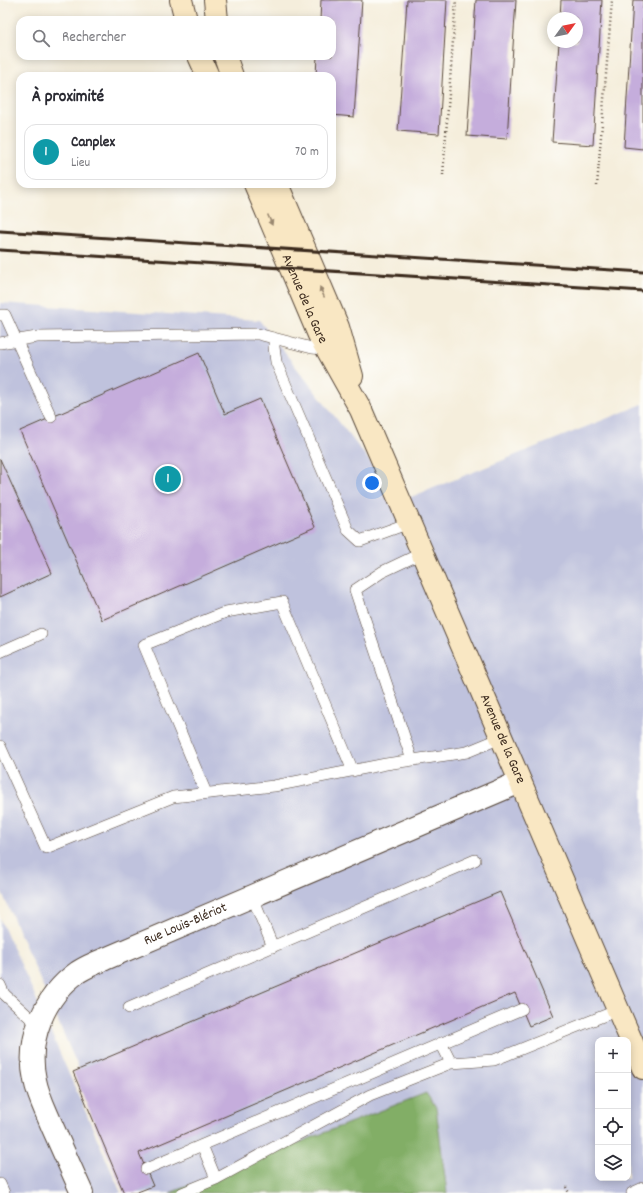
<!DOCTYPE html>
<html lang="fr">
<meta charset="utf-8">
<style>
:root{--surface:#fff;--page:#f7f7f7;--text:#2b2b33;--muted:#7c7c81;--line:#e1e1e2;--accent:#ea580c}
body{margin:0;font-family:Dekko,sans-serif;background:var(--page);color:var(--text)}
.controls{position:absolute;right:12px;bottom:12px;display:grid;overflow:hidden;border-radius:8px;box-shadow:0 2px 10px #0003}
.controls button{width:36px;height:36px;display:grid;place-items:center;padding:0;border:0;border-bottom:1px solid var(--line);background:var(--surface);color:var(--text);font:20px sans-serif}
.compass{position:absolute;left:547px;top:12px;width:36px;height:36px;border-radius:50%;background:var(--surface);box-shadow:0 2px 10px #0003;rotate:57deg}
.you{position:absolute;left:372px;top:483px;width:14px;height:14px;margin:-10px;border:3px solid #fff;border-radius:50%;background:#1a73e8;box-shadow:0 0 0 6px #1a73e833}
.badge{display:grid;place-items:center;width:26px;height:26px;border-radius:50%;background:var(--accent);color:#fff;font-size:13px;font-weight:700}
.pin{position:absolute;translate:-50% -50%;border:2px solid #fff;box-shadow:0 1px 4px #0006}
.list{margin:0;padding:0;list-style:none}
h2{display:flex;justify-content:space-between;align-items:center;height:52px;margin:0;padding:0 16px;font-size:17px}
h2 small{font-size:13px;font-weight:400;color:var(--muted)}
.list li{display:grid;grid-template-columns:26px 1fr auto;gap:12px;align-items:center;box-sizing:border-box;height:56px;margin:0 8px 8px;padding:0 8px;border:1px solid var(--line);border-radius:12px}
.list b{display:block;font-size:15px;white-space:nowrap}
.list p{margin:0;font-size:13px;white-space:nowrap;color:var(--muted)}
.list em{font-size:13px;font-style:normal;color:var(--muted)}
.icon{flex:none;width:22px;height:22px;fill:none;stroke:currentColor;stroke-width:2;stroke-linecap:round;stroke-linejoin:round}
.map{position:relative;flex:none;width:643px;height:1193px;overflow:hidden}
.search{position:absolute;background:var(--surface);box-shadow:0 2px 10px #0003;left:16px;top:16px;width:320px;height:44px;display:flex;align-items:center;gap:10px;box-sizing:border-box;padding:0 14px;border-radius:12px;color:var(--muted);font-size:15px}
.panel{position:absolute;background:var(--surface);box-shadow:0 2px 10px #0003;left:16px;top:72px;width:320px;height:116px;border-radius:12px}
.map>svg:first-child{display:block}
</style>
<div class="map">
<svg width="643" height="1193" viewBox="0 0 643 1193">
<rect width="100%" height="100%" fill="#fdfcf7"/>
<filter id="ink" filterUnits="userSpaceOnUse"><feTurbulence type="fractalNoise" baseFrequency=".025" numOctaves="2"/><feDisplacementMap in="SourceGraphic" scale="8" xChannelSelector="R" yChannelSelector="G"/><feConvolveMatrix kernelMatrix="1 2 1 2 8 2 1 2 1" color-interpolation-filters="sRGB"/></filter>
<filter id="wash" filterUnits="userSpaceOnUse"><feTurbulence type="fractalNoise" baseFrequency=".012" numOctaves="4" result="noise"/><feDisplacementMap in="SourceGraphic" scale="16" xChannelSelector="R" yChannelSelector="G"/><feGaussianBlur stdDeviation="0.9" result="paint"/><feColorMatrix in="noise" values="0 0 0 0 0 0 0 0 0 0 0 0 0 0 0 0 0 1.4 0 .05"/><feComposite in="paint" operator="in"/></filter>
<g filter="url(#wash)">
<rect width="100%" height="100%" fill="#f5eedc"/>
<path fill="#bfc2dd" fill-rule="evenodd" d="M0 303 259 320 401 501 643 404V1193H447L436 1108 426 1093 170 1193H133L0 888ZM598 1040H628V1178H598Z
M0 919 24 971 121 1193H0Z"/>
<path fill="#82ae66" stroke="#5e6c42" d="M426 1093 436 1108 447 1193H170Z"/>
<g id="blocks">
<path fill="#c5addc" d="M321 0H362L354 117 332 115V76H316L317 56H332V20H320Z
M407 0H447L439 134 398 131Z
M476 0H516L507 139 467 136Z
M561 0H602L593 145 552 142 559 42H577V18H560Z
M633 0H643V149L624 147Z
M199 353 225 414 260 399 315 527 102 620 20 431Z
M0 459 52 573 0 597Z
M500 892 553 1016 529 1026 515 993 139 1153 153 1186 135 1193H124L73 1072Z"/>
</g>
</g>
<g filter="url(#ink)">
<use href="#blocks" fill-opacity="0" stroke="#57473a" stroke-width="1"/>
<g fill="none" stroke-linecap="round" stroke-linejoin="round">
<g stroke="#57473a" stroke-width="12">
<path id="lane" d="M0 315H5L51 417
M274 338V347L276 362 348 530 360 541 409 523
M0 343 37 337 258 334 312 348 323 349 328 347
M0 652 41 634
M0 746 46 848 173 797 274 786 386 764 467 752 501 738
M412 760 355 590 382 572 422 553
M206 793 144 645 226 612 282 602 353 771
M252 896 273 947
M0 985 4 994 38 1025
M129 1008 475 860
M441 1043 451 1063
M202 1145 216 1179
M146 1169 522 1009
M0 1184 4 1193
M182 1193 216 1179 370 1095 451 1063 494 1060 618 1010
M632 1193 643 1188"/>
</g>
<g stroke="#57473a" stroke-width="24">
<g id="street">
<path id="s1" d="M82 1193C72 1171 62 1148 52 1126 46 1111 38 1096 35 1080 26 1040 44 996 78 972 86 967 95 963 105 959L520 782"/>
</g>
</g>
<g stroke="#57473a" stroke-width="24">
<g id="secondary">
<path d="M181 0 186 20"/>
<path d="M215 0 217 20"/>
<path d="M199 56 208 76"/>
<path d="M225 56 232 76"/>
<path id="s2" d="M255 184 319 335 361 410 643 1068"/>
<path d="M277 184 338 327 352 376"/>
</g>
</g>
<path stroke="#57473a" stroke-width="2.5" stroke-dasharray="1 3" stroke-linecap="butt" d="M443 175 456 0
M597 186 612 0
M566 1187 569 1193"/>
<use href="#lane" stroke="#fff" stroke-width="11"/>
<use href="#street" stroke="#fff" stroke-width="22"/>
<use href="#secondary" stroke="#f9e7c3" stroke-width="22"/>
<path stroke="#3b2a1e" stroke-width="3" d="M0 231 643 272
M0 250 643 291"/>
</g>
<defs><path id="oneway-solid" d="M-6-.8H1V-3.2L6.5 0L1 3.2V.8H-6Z"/></defs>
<g fill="#9a8870">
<use href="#oneway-solid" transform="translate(270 220) rotate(67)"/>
<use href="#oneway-solid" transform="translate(322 292) rotate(-114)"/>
</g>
</g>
<g text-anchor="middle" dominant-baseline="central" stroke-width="3.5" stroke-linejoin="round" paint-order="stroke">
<g font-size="14" fill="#3b2a1e" stroke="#fdfcf7">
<text stroke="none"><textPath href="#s2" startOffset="125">Avenue de la Gare</textPath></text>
<text stroke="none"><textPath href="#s2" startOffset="608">Avenue de la Gare</textPath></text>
<text stroke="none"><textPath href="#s1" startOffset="363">Rue Louis-Blériot</textPath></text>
</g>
</g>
</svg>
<div class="controls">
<button>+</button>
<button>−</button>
<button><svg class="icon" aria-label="locate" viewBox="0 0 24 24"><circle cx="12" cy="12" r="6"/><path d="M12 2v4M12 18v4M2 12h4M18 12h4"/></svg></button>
<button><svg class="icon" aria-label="layers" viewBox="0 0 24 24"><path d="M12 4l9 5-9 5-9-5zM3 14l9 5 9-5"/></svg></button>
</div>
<svg class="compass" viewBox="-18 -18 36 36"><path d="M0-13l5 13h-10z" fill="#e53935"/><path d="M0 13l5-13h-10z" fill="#7c7c81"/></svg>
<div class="you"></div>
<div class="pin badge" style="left:168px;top:479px;background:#0f9aa8">1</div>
<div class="search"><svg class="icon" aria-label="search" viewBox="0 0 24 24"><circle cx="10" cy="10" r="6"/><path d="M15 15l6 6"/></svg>Rechercher</div>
<section class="panel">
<h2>À proximité<small></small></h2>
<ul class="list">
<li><span class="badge" style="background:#0f9aa8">1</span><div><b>Canplex</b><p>Lieu</p></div><em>70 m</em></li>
</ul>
</section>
</div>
